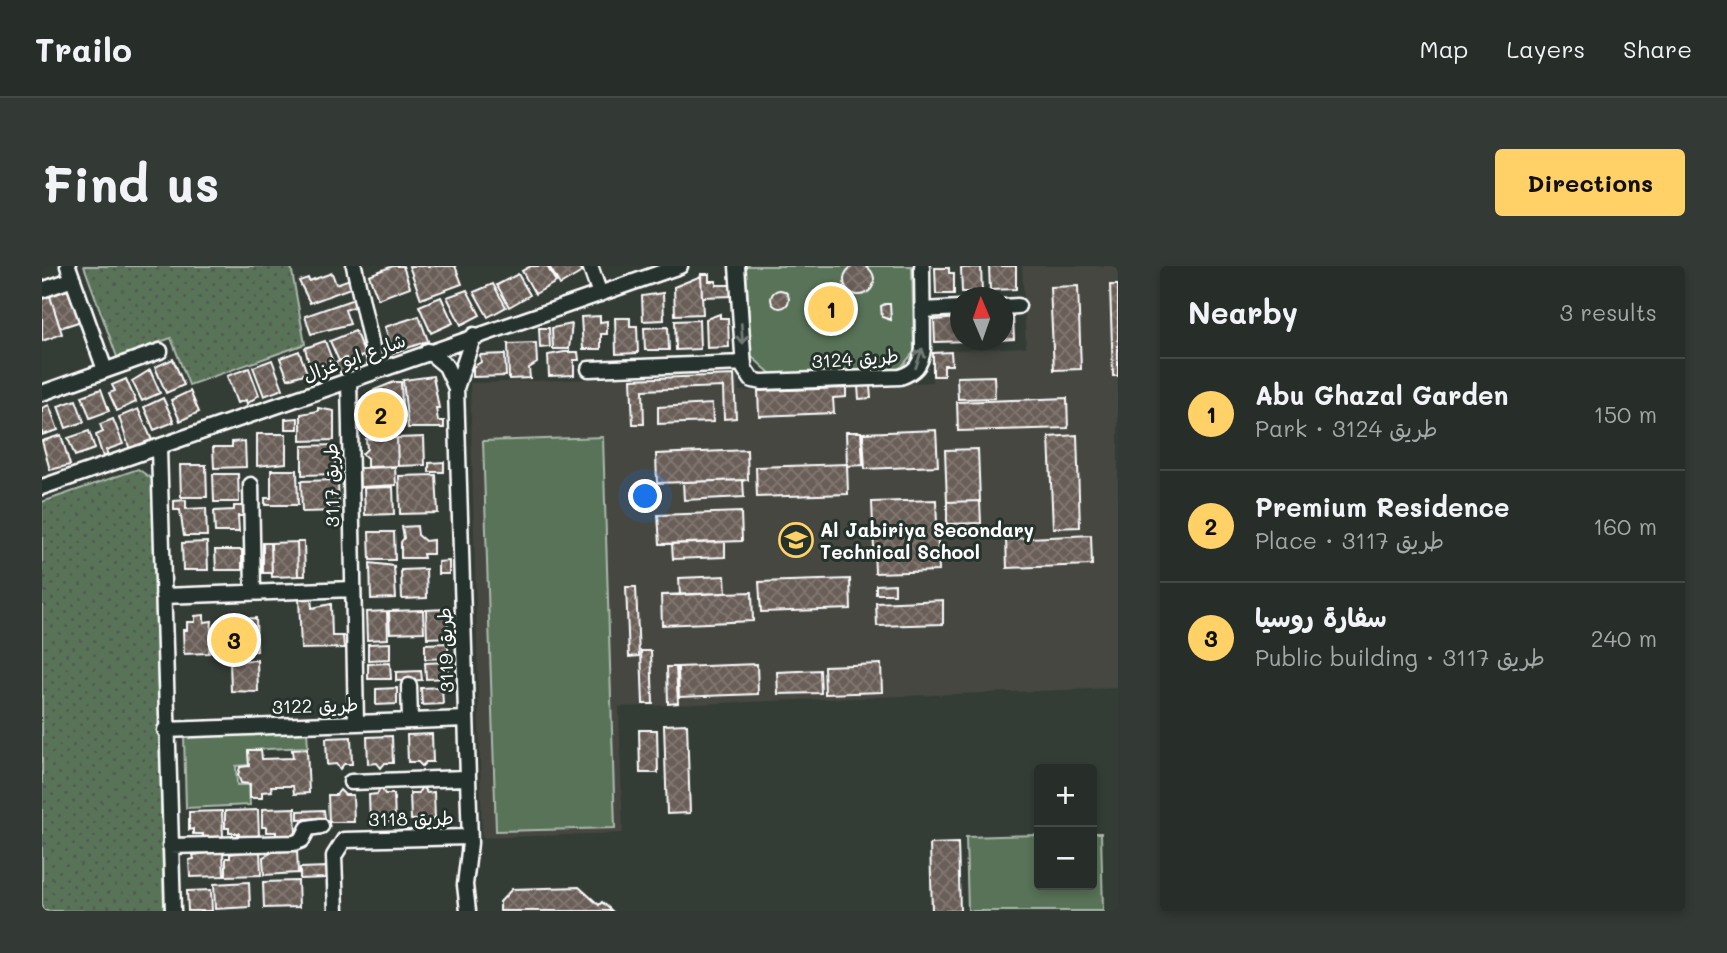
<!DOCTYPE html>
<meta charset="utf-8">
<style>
:root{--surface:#272d28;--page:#333934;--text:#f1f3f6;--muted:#a4a8a8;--line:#434945;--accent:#ffd166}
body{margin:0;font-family:Mali,"Playpen Sans Arabic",sans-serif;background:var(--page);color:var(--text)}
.controls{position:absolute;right:21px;bottom:21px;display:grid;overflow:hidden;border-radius:7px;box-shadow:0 4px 10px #0003}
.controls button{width:63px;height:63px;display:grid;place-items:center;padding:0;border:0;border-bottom:2px solid var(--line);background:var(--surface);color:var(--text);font:35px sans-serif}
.compass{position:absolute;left:908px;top:21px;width:63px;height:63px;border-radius:50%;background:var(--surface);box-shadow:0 4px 10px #0003;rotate:358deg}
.you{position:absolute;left:604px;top:231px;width:24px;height:24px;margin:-18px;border:5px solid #fff;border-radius:50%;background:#1a73e8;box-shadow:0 0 0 10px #1a73e833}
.badge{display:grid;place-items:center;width:46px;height:46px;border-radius:50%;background:var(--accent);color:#111;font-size:23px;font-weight:700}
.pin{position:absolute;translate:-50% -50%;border:4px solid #fff;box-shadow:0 2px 7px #0006}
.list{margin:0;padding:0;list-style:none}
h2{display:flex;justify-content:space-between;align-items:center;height:91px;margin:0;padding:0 28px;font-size:30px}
h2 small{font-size:23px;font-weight:400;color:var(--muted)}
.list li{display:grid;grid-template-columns:46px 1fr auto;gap:21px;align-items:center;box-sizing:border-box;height:112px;padding:0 28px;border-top:2px solid var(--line)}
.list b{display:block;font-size:26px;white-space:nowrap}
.list p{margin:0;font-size:23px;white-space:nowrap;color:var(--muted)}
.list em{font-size:23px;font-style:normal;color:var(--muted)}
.map{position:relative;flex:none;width:1076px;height:645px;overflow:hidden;border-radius:7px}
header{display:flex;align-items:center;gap:42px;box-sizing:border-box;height:98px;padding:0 35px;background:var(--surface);border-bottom:2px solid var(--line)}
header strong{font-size:33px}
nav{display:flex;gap:38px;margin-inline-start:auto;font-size:24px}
.intro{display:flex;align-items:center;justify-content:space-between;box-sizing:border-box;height:168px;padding:0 42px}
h1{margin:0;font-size:49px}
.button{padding:18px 32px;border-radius:7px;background:var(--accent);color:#111;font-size:24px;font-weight:700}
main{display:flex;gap:42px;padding:0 42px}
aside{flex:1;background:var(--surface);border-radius:7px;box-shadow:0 4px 10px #0003}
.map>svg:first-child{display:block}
</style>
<header>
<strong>Trailo</strong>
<nav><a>Map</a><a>Layers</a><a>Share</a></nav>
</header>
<div class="intro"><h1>Find us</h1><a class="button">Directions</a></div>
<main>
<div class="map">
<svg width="1076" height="645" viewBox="0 0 1076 645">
<defs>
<pattern id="grass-dots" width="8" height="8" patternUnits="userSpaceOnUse" patternTransform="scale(1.75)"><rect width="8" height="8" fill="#597359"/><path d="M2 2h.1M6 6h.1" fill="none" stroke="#515a51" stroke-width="1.8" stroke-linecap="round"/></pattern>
<pattern id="building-cross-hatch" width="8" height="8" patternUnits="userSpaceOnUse" patternTransform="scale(1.75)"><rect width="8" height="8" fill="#6b5f59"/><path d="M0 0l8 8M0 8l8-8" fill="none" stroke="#817772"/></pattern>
</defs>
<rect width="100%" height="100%" fill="#343c36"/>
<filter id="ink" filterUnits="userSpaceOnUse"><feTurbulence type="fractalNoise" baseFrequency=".0143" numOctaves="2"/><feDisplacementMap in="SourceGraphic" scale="14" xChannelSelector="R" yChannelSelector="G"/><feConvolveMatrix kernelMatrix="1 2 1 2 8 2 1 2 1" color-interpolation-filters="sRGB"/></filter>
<g filter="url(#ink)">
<path fill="#444640" d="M980 0H1076V422L577 441 581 567 440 572 428 117 696 108 697 125 890 116 889 85 984 81Z"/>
<path fill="url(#grass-dots)" stroke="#acb9ac" stroke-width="2" d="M42 0H249L263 78 147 119 129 72 75 91Z
M96 203 110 213 122 645H0V236Z"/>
<path fill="#597359" stroke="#acb9ac" stroke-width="2" d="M704 0H870L872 86 857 104 729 108 709 90Z
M561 171 573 562 454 565 441 175Z
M265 465 266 481 206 484 207 499 194 500 195 519H207L208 539 144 542 142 470Z
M1050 567H1059L1061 645H926L924 571 997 569V619H1050Z"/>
<path fill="url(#building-cross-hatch)" stroke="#fff" stroke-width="2" d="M802 14a15 15 0 1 1 30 0a15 15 0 1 1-30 0Z
M351 0H361L368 21 336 33 327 9Z
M367 0H413L420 18 379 33Z
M489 0H505L514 16 493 28 480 5Z
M507 0H536L540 6 518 19Z
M947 0H974V23L948 24Z
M939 1 940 26H920L919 2Z
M893 2H907V7H912V28H894Z
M290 7 294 18 308 13 311 21 268 37 257 15 266 12 267 15Z
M476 8 488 29 467 41 455 19Z
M659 8H667V15H674V19H689L690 30 660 31Z
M659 10 661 48 633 49 632 21Z
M451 18 464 41 446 51 432 26Z
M1068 19H1076V110H1071Z
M1036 20 1039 103 1012 104 1008 21Z
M28 23 39 55 18 62 8 30Z
M425 24 438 49 419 59 405 31Z
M729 33a9 9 0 1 1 18 0a9 9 0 1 1-18 0Z
M621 27 622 54 601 55 600 30Z
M8 30 20 68 0 75V33Z
M399 31 411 57 389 67 377 40Z
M312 33 315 40 303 44 308 58 269 68 263 50Z
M843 38H848L849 54 840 51 839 40Z
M678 48V52H686L687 81 665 82 664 53Z
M960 49H971L972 73 936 75 960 74Z
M377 50 386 75 351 87 343 61Z
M558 50V56L565 55V68H559V83H541L539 51Z
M573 52H588V60H595L596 87 574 88Z
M918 52V74L929 75 893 76 892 54Z
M657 54 658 83 634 84 633 55Z
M530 58 527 83H511L510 62Z
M626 61 627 84H603L602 62Z
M497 62H507L508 81 498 82Z
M313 65 323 89 305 96 304 92 297 95 288 75Z
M283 75 292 99 279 104 283 113 272 117 263 82Z
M494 77 495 97 487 102 488 112 467 113 466 78Z
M257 85 265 107 246 113 238 92Z
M522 86H536L537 94H532V109L507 110 506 89Z
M909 86 910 99H902V110H891V87Z
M463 88 464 110 431 111V101L439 96 438 89Z
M304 92 308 103 298 107 293 97Z
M131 93 142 119 124 127 113 101Z
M230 94 241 123 222 130 211 101Z
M207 102 217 129 205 138 204 134 195 137 185 110Z
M108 104 118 127 100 135 90 115Z
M692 109 694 152 682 153 681 121 601 124 602 158H591L589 113Z
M391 110 397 142H394L396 155H402V162H366L361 114Z
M952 110 953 132 916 133 915 111Z
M84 113 94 136 75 145 67 127 73 125 70 119Z
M352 116H359L361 160 319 162 318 137 332 124Z
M816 120H828L829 132 817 133Z
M804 122V131L791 132 792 147 717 150 716 125Z
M59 123 67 145 48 152 40 130Z
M148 125 157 146 138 155 129 134Z
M121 132 132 156 112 164 102 141Z
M1025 132 1026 162 916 165 915 136Z
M34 134 42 156 24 162 16 140Z
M670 138 671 156 616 158V141Z
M7 139 16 164 0 169V142Z
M276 142 292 145V174L259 175V148L276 145Z
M96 143 110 174 88 184 77 151Z
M256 152V163H243V153Z
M71 153 81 178 64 184 66 189 61 191 54 169 61 166 58 158Z
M894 164 896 200 823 203 821 167Z
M47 165 53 183 33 190 26 172Z
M804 166H819L821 199 805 200Z
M215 168H244V197L215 200Z
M19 169 28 199 8 204 0 175Z
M1035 169 1038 261 1011 262 1007 171Z
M382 171 383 199 356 200 355 172Z
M355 172 356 200 325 201V192L320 188 325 183 324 173Z
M203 175 204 201 172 202 171 181H190V176Z
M293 179V208L260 209V180Z
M936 183 938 235 905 236 903 184Z
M705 184 706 214 615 217 614 188Z
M402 196V206H387V197Z
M805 198 806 228 715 231 714 201Z
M138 199H164L165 231H139Z
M353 201 354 219 318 221 317 202Z
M229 204H255L256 239H223V232H229Z
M171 208H196L197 236H172Z
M394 209 396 247 358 248 357 210Z
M296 214 297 245 260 246 259 215Z
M701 214 702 231 642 234 641 216Z
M351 221 352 248 323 249 322 222Z
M144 234V243L164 242 165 270H142L138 244H132V235Z
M894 234 897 305 833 307 830 236Z
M938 235 939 257 905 258V236Z
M192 240H202L203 250H196L197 266H173L172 245 192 244Z
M699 246 700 275 618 278 616 249Z
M375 260 376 269 383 275 391 274V288H381L382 292H359V276L362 272 360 261Z
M327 266H352L353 294H328Z
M1049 269 1050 299 965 302 964 273Z
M165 276 166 304H141L140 277Z
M255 276H262L263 310H256Z
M255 276 256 310 230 311 229 277Z
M683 276V291L631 293 630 278Z
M221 277H229L230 307H221Z
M173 284H200V304H174Z
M407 295V308H396V296Z
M328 297 352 300 354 332 329 333Z
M384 303 385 332 360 333 359 304Z
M683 310 684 327 638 329 637 312Z
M808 313 809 343 719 346 717 316Z
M853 318V328H834V319Z
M584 321H594L597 390 587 391Z
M710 326 711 355 620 359 619 329Z
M269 331 270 342 289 338 290 370H301L302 382 259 383 257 332Z
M901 334V358L835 360 834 337Z
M405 343 406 371 385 372 384 344Z
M381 344 382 366 348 367 347 345Z
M345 345 346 373 325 374 324 346Z
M162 349V356L170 355 167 387 142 388 141 364H145V356H153V350Z
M214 352 215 385 182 386 181 354Z
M348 377V393L326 394V378Z
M406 377V392L383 393V378Z
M599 385H609L611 438H601Z
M215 394 216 426 189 425 188 395Z
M406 396V412L384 413 383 397Z
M348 397 349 413H326V398Z
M715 398 716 428 637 431 636 401Z
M839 398 840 426 783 428 782 400Z
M625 401H634L636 437 626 438Z
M778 404 779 427 736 428 735 406Z
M379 405 380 414 354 415V406Z
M400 421 401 438 380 439 379 422Z
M355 422V438L334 439V423Z
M645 458 648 547 625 548 622 459Z
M597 464H615L616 507H598Z
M390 468 391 496H384L380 500 376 496H366L365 469Z
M350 470 351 497H343L339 502 335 497 326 498 325 471Z
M309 471 310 498H302L298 503 294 498 285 499 284 472Z
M265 483 267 527 252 528 251 520H229L230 525 220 526V532H208V518L199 517 196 509 198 501 207 500 206 484H219L220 493 251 492 250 484Z
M380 521 385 527 392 526 393 553 369 554 368 527H376Z
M339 522 343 528H352L353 555 328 556 327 529 335 528Z
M298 524 303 529H311L312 556H287L286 529H294Z
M253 542 254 569 234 570V566H224V561H220V543Z
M216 544 217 570 197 571V567H187V562H183V545Z
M282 544 283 552 256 553V545Z
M180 545 181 571 161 572V568H151V563L147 564V546Z
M916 577 918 645H890L888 578Z
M236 583H255L256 607 222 609 221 591Z
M218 584 219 609 184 610V592H188V588Z
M181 585 182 610 148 611 147 594 152 593 151 589Z
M285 601V612L258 613V602Z
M256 615 257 641 222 642 221 616Z
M207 616 208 641 173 643 172 618Z
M537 621 557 639 560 636 570 645H458V636L470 623Z
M169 624 170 645H146L145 625Z"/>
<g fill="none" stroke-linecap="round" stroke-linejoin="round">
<g stroke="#fff" stroke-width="19">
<path id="minor" d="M26 0 63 104
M312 0 335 104
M548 0 558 28
M695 0 702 102 710 114 720 116 858 111C873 106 879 99 881 83L880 0
M0 24 31 13
M960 41 976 40
M881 44 918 42
M386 85 404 100 414 122
M547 103 702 97
M307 114 314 457
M0 127 118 85
M117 183 131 645
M209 219 211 324
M0 221 638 0
M121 330 311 323
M367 420 368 454
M123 464 424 453
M309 516 424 512
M128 580 252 577 260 574 266 562 279 560
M294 645 292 590 302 574 427 571
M426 645 423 619 428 577 414 122 432 69"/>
</g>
<use href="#minor" stroke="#26332d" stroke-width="14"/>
</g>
<defs><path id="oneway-shaft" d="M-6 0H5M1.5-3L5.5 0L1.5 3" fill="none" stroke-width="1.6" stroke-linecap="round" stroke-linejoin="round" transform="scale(1.75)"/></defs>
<g stroke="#727a76">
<use href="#oneway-shaft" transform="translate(700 68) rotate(86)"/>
<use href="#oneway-shaft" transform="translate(877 92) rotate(-71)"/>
</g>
</g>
<defs>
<g id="school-ring" transform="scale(1.75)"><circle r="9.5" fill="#26332d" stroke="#ffd166" stroke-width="1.5"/><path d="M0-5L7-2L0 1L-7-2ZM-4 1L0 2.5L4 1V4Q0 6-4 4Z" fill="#ffd166"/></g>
</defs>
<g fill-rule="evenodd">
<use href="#school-ring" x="754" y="274"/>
</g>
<g text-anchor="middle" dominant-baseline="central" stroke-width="6" stroke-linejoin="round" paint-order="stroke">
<g font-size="19" fill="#fff" stroke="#26332d">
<text transform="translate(312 91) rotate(-20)">شارع ابو غزال</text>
<text transform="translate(813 92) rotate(-4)">طريق 3124</text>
<text transform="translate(289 219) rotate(-91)">طريق 3117</text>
<text transform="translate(403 384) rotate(-92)">طريق 3119</text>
<text transform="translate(273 439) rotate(-2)">طريق 3122</text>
<text transform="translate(369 552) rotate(-1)">طريق 3118</text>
</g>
<g font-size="19" font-weight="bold" fill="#fff" stroke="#26332d" text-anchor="start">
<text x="778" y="263">Al Jabiriya Secondary<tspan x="778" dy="22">Technical School</tspan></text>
</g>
</g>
</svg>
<div class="controls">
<button>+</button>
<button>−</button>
</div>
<svg class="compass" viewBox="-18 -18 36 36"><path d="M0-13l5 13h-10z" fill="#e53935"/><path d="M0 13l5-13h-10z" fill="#a4a8a8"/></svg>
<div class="you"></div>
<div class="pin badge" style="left:789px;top:43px">1</div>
<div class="pin badge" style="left:339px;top:149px">2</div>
<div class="pin badge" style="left:192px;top:374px">3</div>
</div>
<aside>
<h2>Nearby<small>3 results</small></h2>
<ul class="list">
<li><span class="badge">1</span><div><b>Abu Ghazal Garden</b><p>Park · طريق 3124</p></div><em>150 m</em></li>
<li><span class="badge">2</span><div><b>Premium Residence</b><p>Place · طريق 3117</p></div><em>160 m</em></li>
<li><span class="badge">3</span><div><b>سفارة روسيا</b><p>Public building · طريق 3117</p></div><em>240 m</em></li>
</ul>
</aside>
</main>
